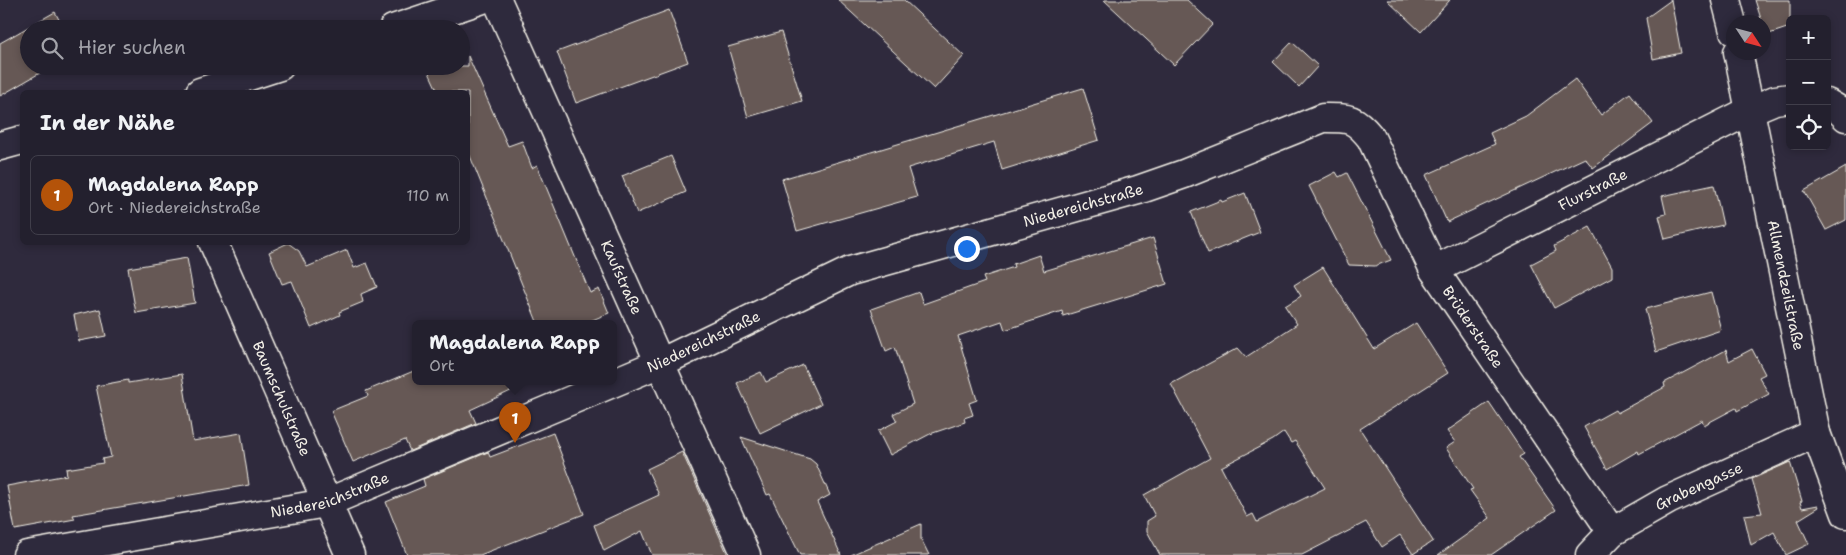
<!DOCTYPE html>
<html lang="de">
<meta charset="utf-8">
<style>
:root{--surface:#23202e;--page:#2b2836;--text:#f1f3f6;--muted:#a3a3aa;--line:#403e4a;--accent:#b45309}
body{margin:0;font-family:"Shantell Sans",sans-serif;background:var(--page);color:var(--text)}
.controls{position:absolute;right:15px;top:15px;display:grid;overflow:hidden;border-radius:8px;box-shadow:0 2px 8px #0003}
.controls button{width:45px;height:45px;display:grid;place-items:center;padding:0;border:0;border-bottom:1px solid var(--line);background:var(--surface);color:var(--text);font:25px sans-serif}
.compass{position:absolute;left:1726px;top:15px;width:45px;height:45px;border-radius:50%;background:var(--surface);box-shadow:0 2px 8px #0003;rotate:126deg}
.you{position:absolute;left:966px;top:248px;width:18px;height:18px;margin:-12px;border:4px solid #fff;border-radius:50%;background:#1a73e8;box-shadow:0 0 0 8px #1a73e833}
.badge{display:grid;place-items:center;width:32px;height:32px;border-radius:50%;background:var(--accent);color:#fff;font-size:16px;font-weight:700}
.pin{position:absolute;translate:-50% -41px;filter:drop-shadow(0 1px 2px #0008)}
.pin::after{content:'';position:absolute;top:26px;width:18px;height:15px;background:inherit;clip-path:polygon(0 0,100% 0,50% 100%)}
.popup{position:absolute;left:412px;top:320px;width:205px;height:65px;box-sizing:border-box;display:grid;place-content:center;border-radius:8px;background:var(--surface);filter:drop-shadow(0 1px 4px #0005);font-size:16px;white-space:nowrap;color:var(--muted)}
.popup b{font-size:19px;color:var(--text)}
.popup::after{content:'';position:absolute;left:50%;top:100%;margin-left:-10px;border:10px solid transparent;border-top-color:var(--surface)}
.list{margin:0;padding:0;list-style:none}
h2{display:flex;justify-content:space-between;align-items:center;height:65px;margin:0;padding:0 20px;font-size:21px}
h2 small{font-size:16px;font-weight:400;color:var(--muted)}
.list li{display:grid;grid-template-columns:32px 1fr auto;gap:15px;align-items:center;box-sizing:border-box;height:80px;margin:0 10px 10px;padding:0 10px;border:1px solid var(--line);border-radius:8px}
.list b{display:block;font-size:19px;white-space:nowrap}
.list p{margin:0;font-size:16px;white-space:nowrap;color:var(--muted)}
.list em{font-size:16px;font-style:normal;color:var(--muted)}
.icon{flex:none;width:28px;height:28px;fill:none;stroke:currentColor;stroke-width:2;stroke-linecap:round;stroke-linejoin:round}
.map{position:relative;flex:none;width:1846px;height:555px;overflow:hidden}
.search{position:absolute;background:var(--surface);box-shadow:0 2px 8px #0003;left:20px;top:20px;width:450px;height:55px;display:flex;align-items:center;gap:12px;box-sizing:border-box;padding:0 18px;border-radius:28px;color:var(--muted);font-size:19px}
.panel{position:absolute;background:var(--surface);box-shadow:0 2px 8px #0003;left:20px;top:90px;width:450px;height:155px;border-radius:8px}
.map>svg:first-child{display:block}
</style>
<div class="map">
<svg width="1846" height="555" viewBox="0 0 1846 555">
<rect width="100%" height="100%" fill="#2f2a3d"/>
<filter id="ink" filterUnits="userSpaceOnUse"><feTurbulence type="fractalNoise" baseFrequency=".02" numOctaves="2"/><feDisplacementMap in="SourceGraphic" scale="10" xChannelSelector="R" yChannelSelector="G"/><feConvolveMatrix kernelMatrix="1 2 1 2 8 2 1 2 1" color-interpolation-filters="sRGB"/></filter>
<g filter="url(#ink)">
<path fill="#665854" stroke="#f4f1e8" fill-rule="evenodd" d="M838 0H904L964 56 934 89Z
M1104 0H1187L1213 24 1174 65Z
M1387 0H1450L1421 32Z
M1671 0 1681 53 1653 59 1646 18Z
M1755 0H1790V27L1766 35 1764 22H1762Z
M669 10 688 62 576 103 557 52Z
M55 12 64 29H29V66H52L0 96V43Z
M781 32 802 101 748 117 728 47Z
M1292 42 1318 66 1299 87 1273 62Z
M468 56 508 146 522 141 532 168 537 165 590 293 599 289 609 313 583 324H538L468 151V92H438L426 66H468Z
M1575 79 1601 115 1630 93 1653 123 1593 168 1585 158 1447 222 1426 175 1495 144 1490 133 1526 116Z
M1083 88 1099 140 1002 170 994 142 908 168 917 197 797 231 782 179Z
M671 156 686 192 637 213 622 176Z
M1846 167V220L1826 230 1804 191Z
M1336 172 1339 177 1347 173 1391 260 1375 266 1349 265 1309 186Z
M1714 185 1723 225 1665 239 1659 216 1666 214 1662 196Z
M1245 193 1260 232 1208 253 1191 212 1221 200 1222 202Z
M1590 227 1612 267V277L1554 308 1531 264 1556 251 1554 246Z
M1153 238 1167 284 1063 316 1062 311 1005 330 1002 321 958 336 977 400 969 403 973 415 964 418 965 422 930 434 890 455 878 431 897 421 893 414 913 404 895 347 886 351 871 309 919 292 923 304 985 282 983 277 1014 267 1013 264 1039 255 1044 271Z
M288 243 299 251 307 267 347 250 354 268 367 263 377 287 361 294 363 302 339 312 340 315 311 328 292 281 282 284 269 252Z
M187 258 195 303 136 313 128 268Z
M1323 267 1374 349 1416 323 1448 373 1360 429 1433 541 1413 554 1400 535 1382 547 1366 522 1302 555H1160L1147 531V521L1155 516 1144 495 1210 458 1171 384 1238 348 1246 357 1297 324 1285 306 1301 296 1294 285ZM1284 432 1291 443 1295 441 1325 488 1257 522 1253 514 1247 517 1221 467 1273 440Z
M1711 292 1721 330 1656 352 1645 309Z
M100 309 106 336 79 341 74 315Z
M1752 349 1765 374 1759 377 1769 394 1737 411 1736 408 1704 425 1702 420 1639 454 1638 451 1607 469 1584 427 1615 410 1617 413 1665 387 1664 383 1726 350 1729 361Z
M803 365 821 404 760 433 737 383 761 372 766 382Z
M416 370V382H530L470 410 476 423 410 451 405 440 353 462 331 411 368 396 366 391Z
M182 374 193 441 241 433 249 485 73 515 75 519 15 530 7 486 67 475 66 469 103 463 102 459 111 457 96 386 128 380V383Z
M1489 402 1524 454 1519 457 1556 510 1491 555H1438L1490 518 1470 490 1473 489 1446 448 1455 442 1447 431Z
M553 433 584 514 480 555H407L386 502 425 486 423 479 488 452 490 457Z
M741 437 810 459 816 464 830 495 817 502 841 555H800L770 494 767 495Z
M682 452 728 555H652L642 531 604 551 594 525 659 495 647 469Z
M1790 462 1802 501 1800 502 1802 508 1818 505 1819 507 1798 520 1809 544 1786 555 1774 532 1751 545 1744 515 1762 513 1752 479Z
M921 524V539L929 555H851Z"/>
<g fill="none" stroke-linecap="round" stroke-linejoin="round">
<g stroke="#f4f1e8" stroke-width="31">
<g id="minor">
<path id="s1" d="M497 0 746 555"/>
<path d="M1726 0 1734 31"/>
<path d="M393 29 480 0"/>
<path id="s2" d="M1738 52 1816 433 1846 514"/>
<path d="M200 92 280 66"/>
<path d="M1827 103 1839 110 1846 117"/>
<path d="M0 146 22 140"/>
<path id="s3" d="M213 242 350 555"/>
<path id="s4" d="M1434 270 1751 110 1775 100 1790 98"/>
<path id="s5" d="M27 555 326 503 660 363 850 271 1138 190 1184 174 1323 118C1349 118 1354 117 1371 138L1434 270 1612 532"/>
<path id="s6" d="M1590 555 1612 532 1668 500 1816 433"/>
</g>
</g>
<use href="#minor" stroke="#2f2a3d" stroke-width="28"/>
</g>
</g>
<g text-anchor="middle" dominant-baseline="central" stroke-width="4.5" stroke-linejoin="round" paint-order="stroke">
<g font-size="15" fill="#f4f1e8" stroke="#2f2a3d">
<text stroke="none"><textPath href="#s4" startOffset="178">Flurstraße</textPath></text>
<text stroke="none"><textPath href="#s5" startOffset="1119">Niedereichstraße</textPath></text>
<text stroke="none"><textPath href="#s1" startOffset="304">Kaufstraße</textPath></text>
<text stroke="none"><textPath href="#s2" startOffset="238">Allmendzeilstraße</textPath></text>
<text stroke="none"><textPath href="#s5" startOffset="1645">Brüderstraße</textPath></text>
<text stroke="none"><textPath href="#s5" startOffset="714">Niedereichstraße</textPath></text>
<text stroke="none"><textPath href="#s3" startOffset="171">Baumschulstraße</textPath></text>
<text stroke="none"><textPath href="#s6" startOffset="130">Grabengasse</textPath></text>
<text stroke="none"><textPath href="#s5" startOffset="309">Niedereichstraße</textPath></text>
</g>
</g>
</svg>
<div class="controls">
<button>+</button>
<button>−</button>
<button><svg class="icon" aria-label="locate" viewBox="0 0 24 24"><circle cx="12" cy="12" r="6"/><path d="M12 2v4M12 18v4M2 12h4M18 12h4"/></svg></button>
</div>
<svg class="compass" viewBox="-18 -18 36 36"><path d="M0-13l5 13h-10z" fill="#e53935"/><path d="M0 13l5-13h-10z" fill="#a3a3aa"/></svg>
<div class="you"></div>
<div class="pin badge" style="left:515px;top:443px">1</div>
<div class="popup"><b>Magdalena Rapp</b>Ort</div>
<div class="search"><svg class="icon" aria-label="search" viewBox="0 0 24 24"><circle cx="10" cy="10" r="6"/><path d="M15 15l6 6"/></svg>Hier suchen</div>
<section class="panel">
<h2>In der Nähe<small></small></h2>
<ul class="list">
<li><span class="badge">1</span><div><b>Magdalena Rapp</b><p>Ort · Niedereichstraße</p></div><em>110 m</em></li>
</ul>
</section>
</div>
